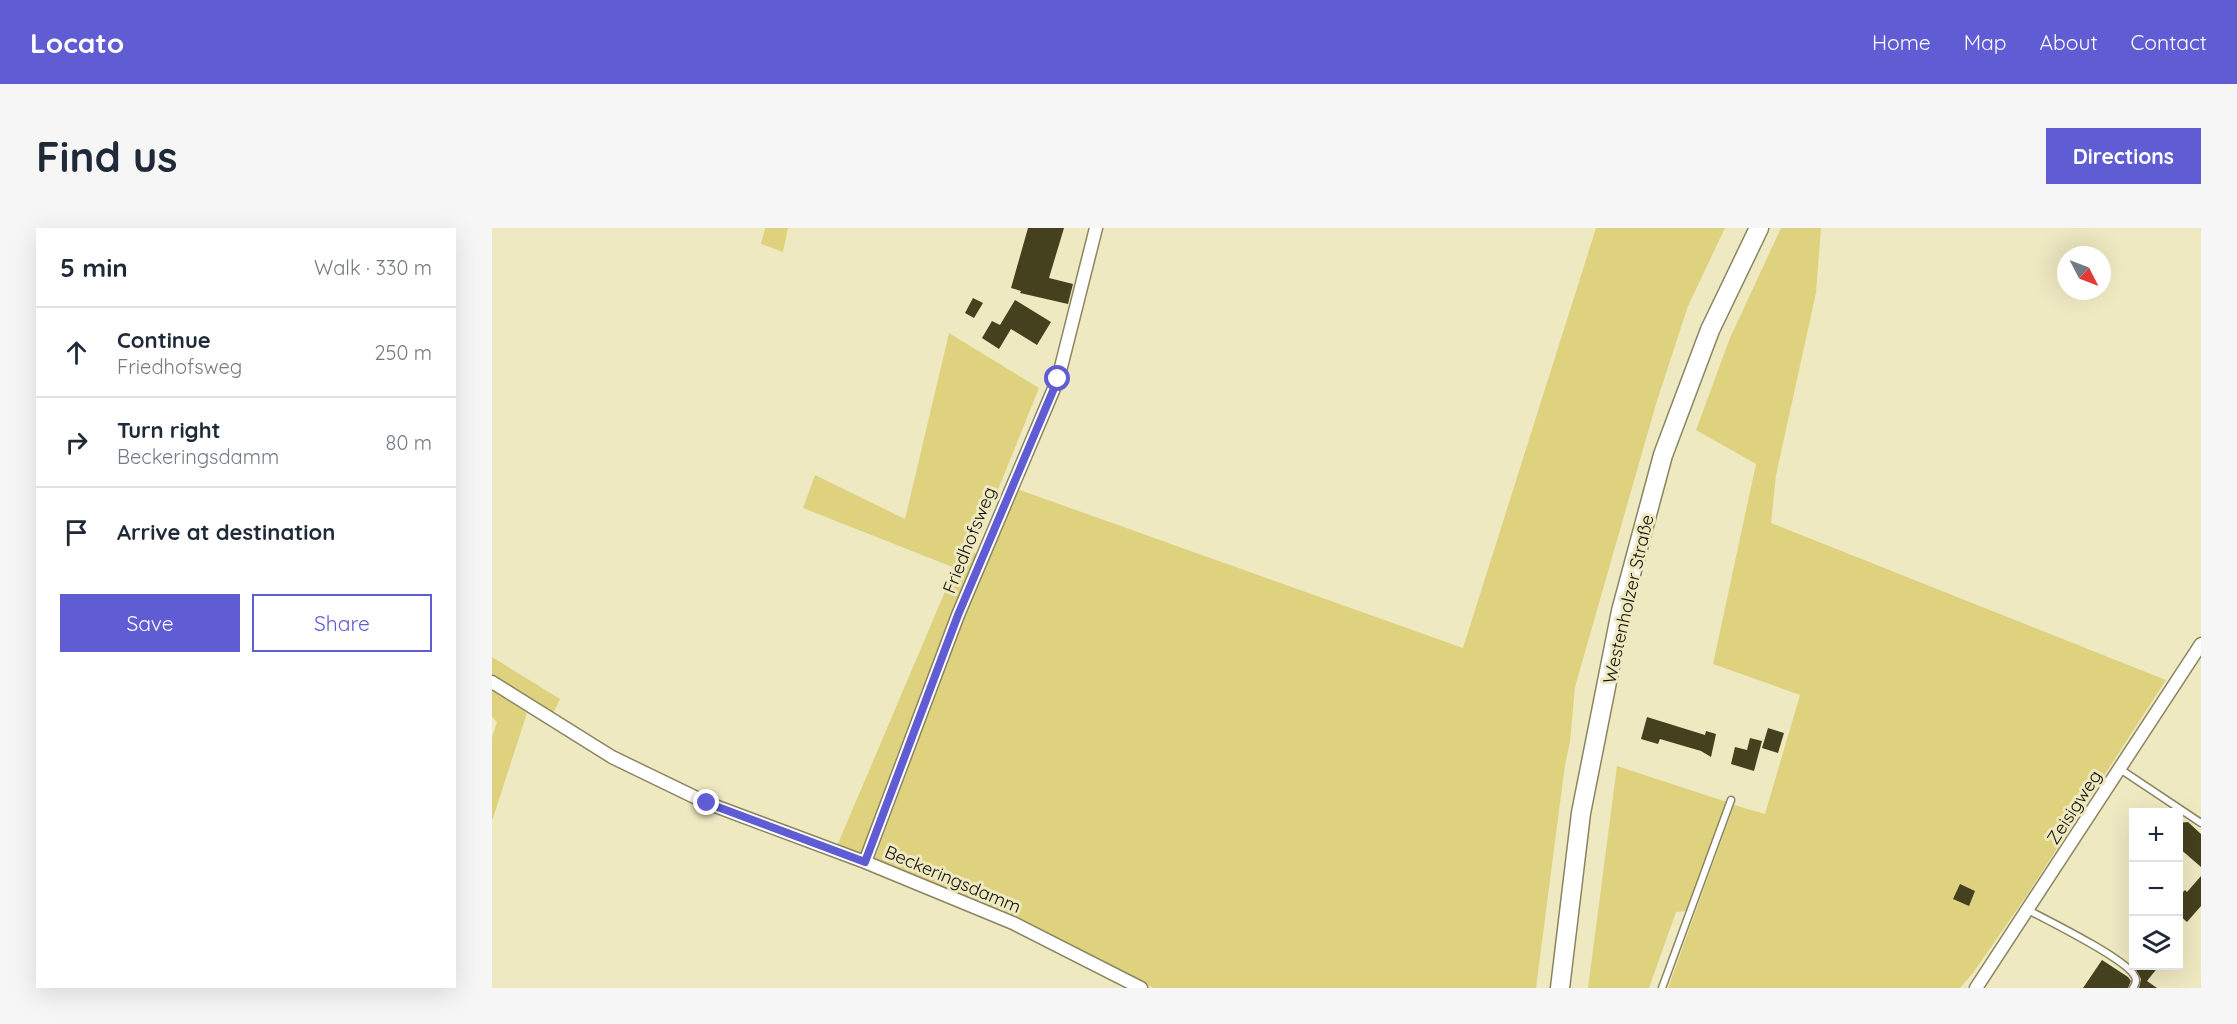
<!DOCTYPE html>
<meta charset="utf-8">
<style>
:root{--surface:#fff;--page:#f6f6f7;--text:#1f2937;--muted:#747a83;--line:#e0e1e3;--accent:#605cd4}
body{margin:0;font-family:Quicksand,sans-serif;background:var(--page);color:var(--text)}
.controls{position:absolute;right:18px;bottom:18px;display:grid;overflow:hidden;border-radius:0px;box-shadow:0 6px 24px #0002}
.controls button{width:54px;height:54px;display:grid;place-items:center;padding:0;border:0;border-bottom:2px solid var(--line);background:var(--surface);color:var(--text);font:30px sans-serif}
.compass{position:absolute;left:1565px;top:18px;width:54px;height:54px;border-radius:50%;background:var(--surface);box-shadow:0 6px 24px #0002;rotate:132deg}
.stop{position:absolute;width:18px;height:18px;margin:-14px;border:4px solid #605cd4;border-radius:50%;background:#fff}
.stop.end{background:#605cd4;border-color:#fff;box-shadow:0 2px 6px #0008}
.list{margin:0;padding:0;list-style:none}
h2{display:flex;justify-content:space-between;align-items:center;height:78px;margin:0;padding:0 24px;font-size:26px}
h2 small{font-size:20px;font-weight:400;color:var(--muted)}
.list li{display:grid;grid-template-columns:39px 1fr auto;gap:18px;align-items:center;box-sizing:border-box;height:90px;padding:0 24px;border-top:2px solid var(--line)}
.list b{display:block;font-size:22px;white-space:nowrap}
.list p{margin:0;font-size:20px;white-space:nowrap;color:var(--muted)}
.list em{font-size:20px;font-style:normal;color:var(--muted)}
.actions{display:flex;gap:12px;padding:18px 24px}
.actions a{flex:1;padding:14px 0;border:2px solid var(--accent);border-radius:0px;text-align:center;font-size:21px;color:var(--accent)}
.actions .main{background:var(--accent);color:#fff}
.icon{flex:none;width:33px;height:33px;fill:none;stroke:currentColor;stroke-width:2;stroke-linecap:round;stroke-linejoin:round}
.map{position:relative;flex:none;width:1709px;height:760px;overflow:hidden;border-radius:0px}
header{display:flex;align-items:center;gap:36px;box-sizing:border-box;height:84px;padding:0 30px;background:var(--accent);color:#fff}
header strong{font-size:28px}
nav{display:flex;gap:33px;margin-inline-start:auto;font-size:21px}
.intro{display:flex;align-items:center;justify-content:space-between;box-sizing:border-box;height:144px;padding:0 36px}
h1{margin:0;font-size:42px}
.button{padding:15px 27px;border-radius:0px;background:var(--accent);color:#fff;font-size:21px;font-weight:700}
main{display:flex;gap:36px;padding:0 36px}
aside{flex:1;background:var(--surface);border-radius:0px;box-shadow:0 6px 24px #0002}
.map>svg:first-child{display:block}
</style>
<header>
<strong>Locato</strong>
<nav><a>Home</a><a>Map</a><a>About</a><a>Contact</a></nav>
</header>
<div class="intro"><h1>Find us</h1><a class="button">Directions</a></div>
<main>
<aside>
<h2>5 min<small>Walk · 330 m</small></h2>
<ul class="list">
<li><svg class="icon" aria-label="ahead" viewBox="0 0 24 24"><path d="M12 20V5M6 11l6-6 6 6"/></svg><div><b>Continue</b><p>Friedhofsweg</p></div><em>250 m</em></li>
<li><svg class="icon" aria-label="right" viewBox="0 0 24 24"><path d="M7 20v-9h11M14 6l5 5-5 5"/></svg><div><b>Turn right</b><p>Beckeringsdamm</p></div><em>80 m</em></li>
<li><svg class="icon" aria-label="arrive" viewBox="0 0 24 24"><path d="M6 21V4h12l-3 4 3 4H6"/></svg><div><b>Arrive at destination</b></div></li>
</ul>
<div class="actions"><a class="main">Save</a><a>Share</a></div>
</aside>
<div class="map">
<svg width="1709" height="760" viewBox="0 0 1709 760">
<rect width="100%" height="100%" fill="#efe9c2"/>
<path fill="#dfd27f" d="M273 0H296L291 24 269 16Z
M1104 0H1233L1196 78 1164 176 1083 459 1078 514 1073 537 1044 760H661L526 691 382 633 471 389 525 261 971 420Z
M1289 0H1329L1324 65 1284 247 1279 295 1674 452 1533 670 1481 745 1468 760H1176L1242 577 1273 586 1308 467 1221 436 1264 236 1204 202 1238 110Z
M457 105 547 160 481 324 486 327 372 629 345 618 463 340 311 280 323 247 413 291Z
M0 429 68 471 61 486 0 448Z
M0 462 35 485 0 593V509L5 494 0 489Z
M1125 538 1235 574 1195 683 1184 684 1157 760H1096Z"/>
<path fill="#45401e" d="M536 0H572L557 50 581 56 576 76 528 65 529 63 519 60Z
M481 70 491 75 482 90 473 85Z
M523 72 559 94 545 117 519 101 507 121 490 110 500 93 508 97Z
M1155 489 1213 507 1214 503 1224 506 1219 529 1209 523 1168 511 1166 516 1149 511Z
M1276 500 1292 505 1286 525 1270 520Z
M1258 510 1270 513 1262 543 1239 536 1243 519 1255 522Z
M1696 594 1709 606V639L1686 619V595Z
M1709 648V678L1695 694 1686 686V669L1693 662 1695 664Z
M1468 656 1483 663 1477 678 1461 671Z
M1610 732 1636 749 1639 753 1636 760H1591Z
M1645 738H1667L1655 753 1665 760H1647L1649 751 1643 740Z"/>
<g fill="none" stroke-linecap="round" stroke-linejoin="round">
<g stroke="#8a8560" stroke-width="9">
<path id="lane" d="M1628 541 1709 595
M1536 682C1557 693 1632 730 1642 747 1645 751 1644 756 1641 760
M1170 760 1239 572"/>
</g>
<g stroke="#8a8560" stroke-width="15">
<path id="street" d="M0 454 120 529 215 575 373 634 521 695 649 760
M373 634 466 387 566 151 604 0
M1484 760 1709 416"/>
</g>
<g stroke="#8a8560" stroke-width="21">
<path id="secondary" d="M1068 760 1089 585 1129 383 1171 227 1218 102 1267 0"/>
</g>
<use href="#lane" stroke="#fff" stroke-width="6"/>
<use href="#street" stroke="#fff" stroke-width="12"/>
<use href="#secondary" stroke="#fff" stroke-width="18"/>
</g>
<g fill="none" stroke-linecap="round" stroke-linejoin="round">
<path stroke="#605cd4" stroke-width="8" d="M215 575 373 634 466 387 566 151"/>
</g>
<g text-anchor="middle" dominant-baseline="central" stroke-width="6" stroke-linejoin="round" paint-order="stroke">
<g font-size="18" fill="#100e03" stroke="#efe9c2">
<text transform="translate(477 312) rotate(-68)">Friedhofsweg</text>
<text transform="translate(1136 371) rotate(-77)">Westenholzer Straße</text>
<text transform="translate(1582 579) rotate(-57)">Zeisigweg</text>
<text transform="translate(461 651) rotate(23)">Beckeringsdamm</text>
</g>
</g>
</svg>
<div class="controls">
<button>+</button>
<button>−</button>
<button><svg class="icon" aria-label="layers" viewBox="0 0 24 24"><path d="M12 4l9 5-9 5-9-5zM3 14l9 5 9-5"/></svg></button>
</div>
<svg class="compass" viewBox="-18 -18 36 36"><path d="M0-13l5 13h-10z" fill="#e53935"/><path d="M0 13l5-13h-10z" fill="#747a83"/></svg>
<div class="stop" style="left:566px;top:151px"></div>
<div class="stop end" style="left:215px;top:575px"></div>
</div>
</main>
